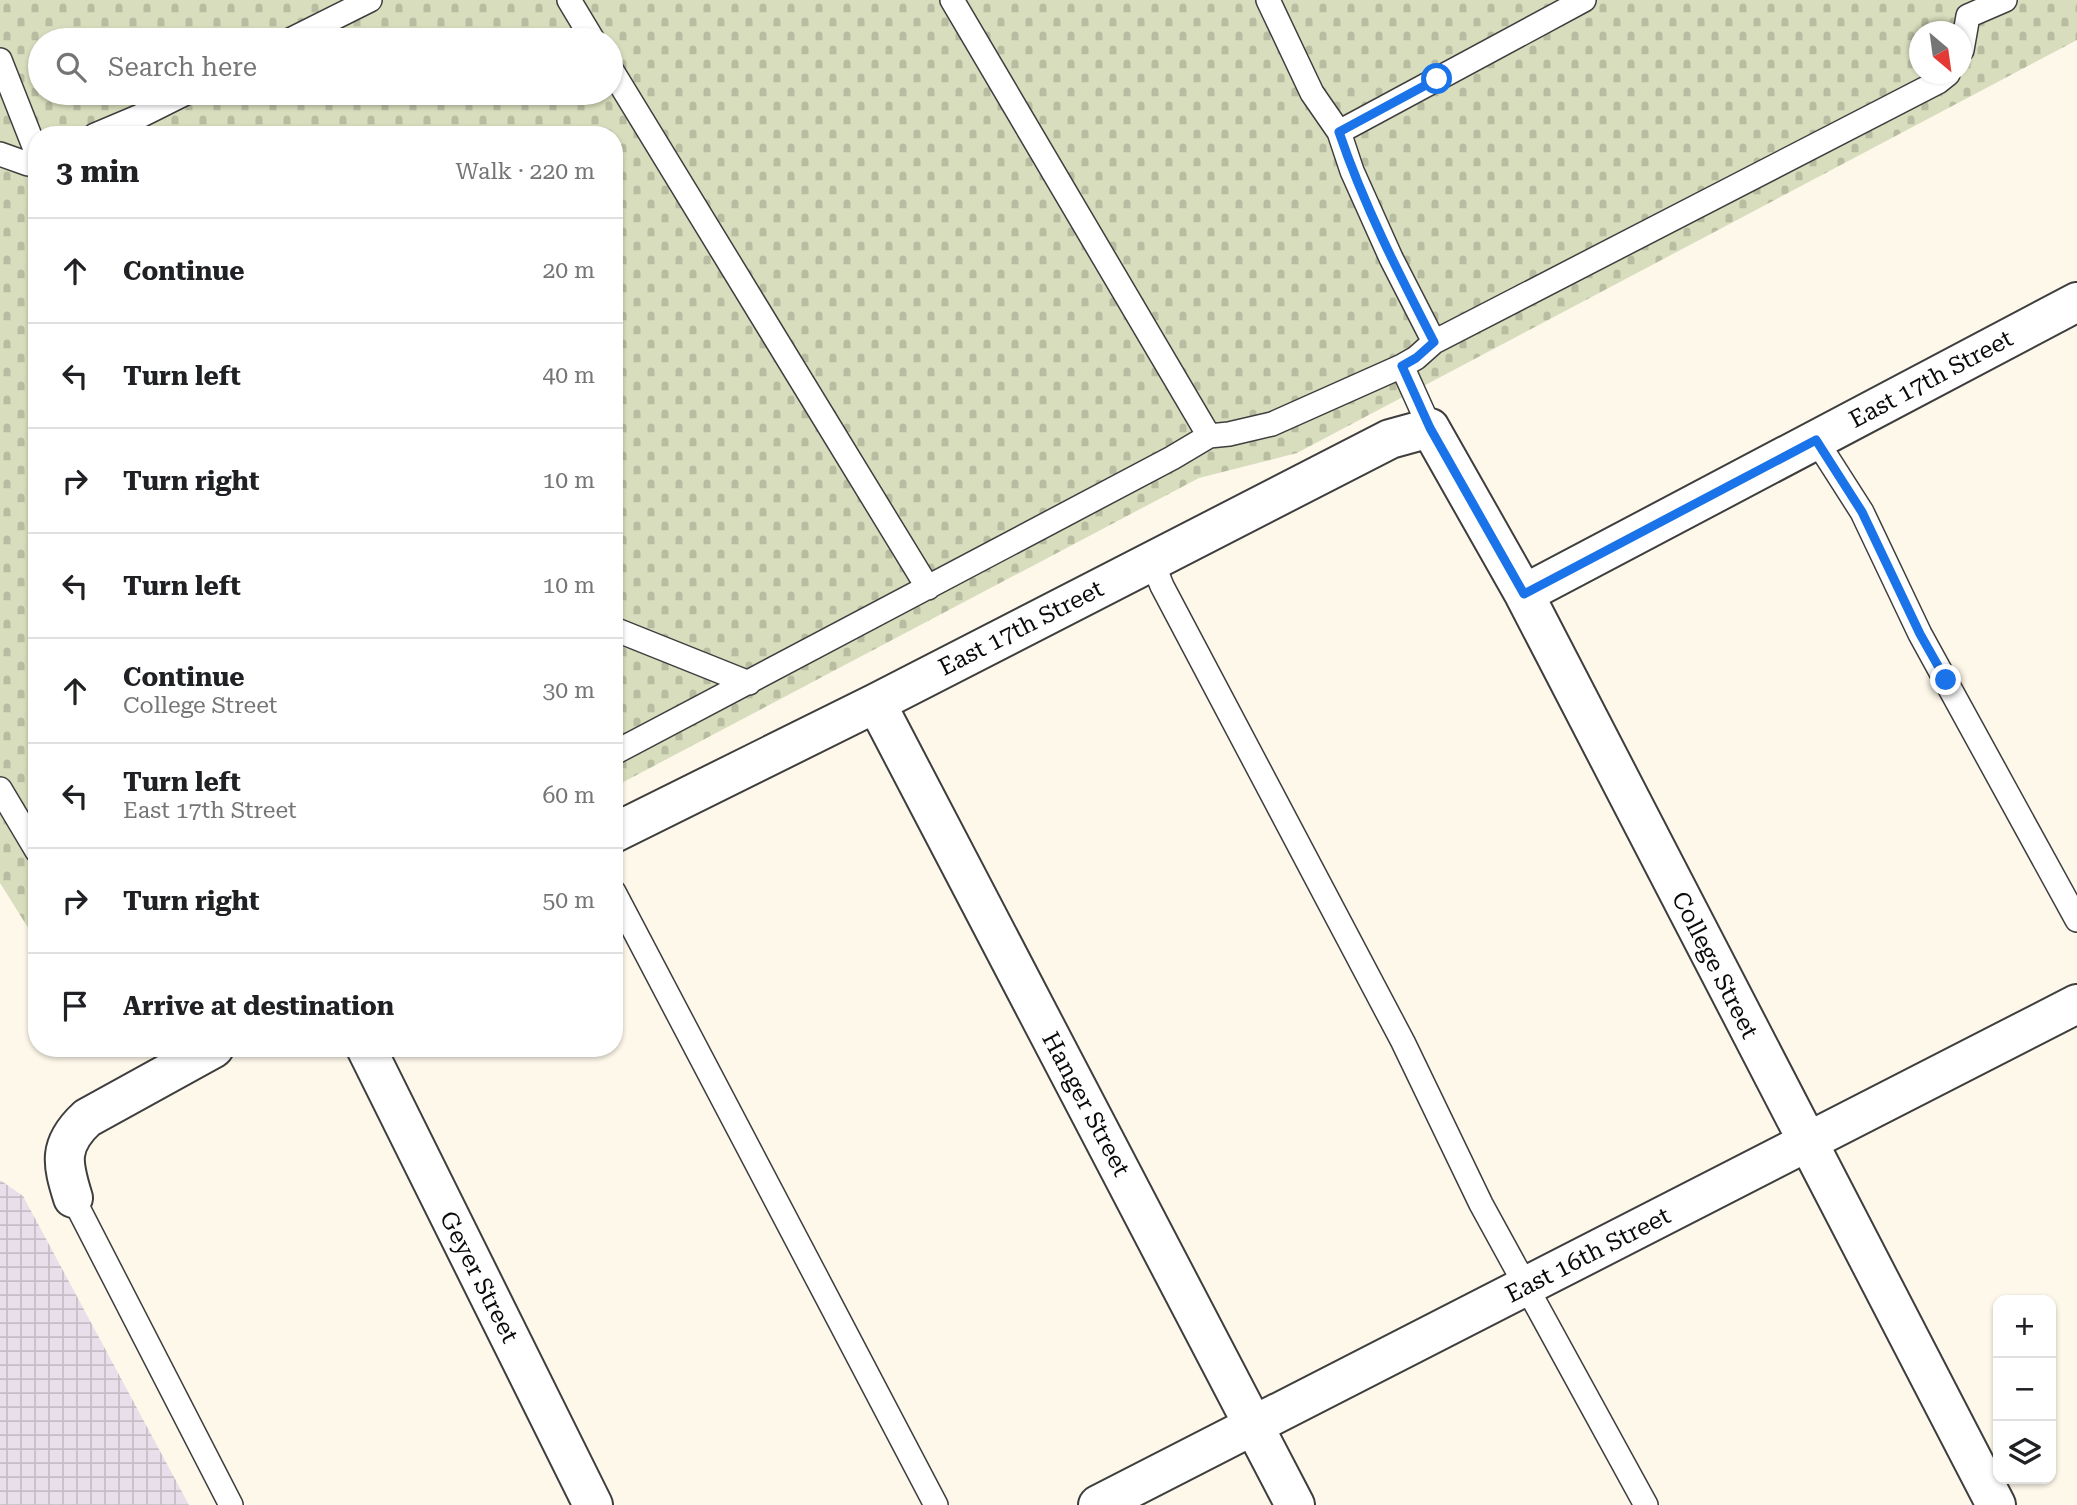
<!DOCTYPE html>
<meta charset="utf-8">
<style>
:root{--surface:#fff;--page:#f2f2f2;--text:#202124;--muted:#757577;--line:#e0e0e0}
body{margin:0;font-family:"Roboto Serif",serif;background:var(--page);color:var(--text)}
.controls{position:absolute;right:21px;bottom:21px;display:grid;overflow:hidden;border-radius:14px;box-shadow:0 2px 5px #0004}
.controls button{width:63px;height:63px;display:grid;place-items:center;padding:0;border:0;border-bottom:2px solid var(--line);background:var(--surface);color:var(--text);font:35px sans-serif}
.compass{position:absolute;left:1909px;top:21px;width:63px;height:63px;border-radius:50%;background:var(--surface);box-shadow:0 2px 5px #0004;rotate:151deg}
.stop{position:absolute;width:21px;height:21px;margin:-16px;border:5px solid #1a73e8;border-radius:50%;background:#fff}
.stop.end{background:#1a73e8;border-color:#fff;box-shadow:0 2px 7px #0008}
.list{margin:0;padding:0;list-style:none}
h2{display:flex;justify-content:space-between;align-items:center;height:91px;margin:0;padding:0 28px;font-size:30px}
h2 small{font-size:23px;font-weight:400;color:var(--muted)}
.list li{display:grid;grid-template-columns:46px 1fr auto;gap:21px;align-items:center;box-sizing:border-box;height:105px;padding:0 28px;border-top:2px solid var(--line)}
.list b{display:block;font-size:26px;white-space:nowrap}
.list p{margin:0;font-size:23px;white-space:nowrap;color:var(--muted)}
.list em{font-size:23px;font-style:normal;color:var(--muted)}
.icon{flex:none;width:38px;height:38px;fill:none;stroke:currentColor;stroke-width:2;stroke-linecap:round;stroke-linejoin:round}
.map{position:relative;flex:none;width:2077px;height:1505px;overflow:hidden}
.search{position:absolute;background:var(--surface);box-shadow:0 2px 5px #0004;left:28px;top:28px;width:595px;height:77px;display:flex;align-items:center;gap:18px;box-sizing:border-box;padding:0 24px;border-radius:38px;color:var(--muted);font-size:26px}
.panel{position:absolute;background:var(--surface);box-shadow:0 2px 5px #0004;left:28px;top:126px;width:595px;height:931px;border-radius:28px}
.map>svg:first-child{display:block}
</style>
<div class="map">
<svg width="2077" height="1505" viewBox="0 0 2077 1505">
<defs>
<pattern id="industrial-grid" width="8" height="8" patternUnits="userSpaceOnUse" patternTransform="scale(1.75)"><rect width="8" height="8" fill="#e8dfea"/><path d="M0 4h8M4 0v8" fill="none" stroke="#c6bec7"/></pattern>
<pattern id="cemetery-stones" width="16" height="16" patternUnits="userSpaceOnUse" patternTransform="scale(1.75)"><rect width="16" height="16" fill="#d8debd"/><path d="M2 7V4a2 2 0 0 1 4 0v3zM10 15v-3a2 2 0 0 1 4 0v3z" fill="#b8bda1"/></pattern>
</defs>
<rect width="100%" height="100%" fill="#fef8ea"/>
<path fill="url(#industrial-grid)" d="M0 1180 23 1196 189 1505H0Z"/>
<path fill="url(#cemetery-stones)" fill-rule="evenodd" d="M0 0H2077V40L1297 453 1199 478 614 787V135H37V942L0 883ZM1920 32H1962V74H1920ZM40 40H611V93H40Z"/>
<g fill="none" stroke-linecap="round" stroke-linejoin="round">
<g stroke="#3e3e3e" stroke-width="26">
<path id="lane" d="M569 0 593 40
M952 0 1209 436
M1268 0 1312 93 1339 132 1352 171 1391 258 1434 342
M290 40 370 0
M1962 50 1968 16 2005 0
M0 60 37 154
M611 69 928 588
M1339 132 1584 0
M95 135 140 116 186 93
M0 154 28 164 37 160
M1402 366 1430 428
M1816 440 1862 512 1920 634 2077 920
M1152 561 1162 586 1403 1042 1481 1204 1646 1505
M614 629 749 683
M614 753 1172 458 1209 436 1229 434 1272 424 1402 366 1416 358 1434 342 1938 82 1948 74
M0 789 37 851
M614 892C723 1096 828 1301 936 1505
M73 1198 231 1505"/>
</g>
<g stroke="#3e3e3e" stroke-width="42">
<path id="street" d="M1524 594 2077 302
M876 703 1295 1505
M614 833 876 703 1390 439 1430 428 1524 594 1996 1505
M366 1048 593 1505
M73 1198C62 1163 58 1145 87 1118L214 1048
M1098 1505 2077 1004"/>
</g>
<use href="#lane" stroke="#fff" stroke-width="23"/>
<use href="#street" stroke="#fff" stroke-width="38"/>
</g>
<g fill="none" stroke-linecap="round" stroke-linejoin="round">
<path stroke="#1a73e8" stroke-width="9" d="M1437 79 1339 132C1364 206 1399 274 1434 342L1416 358 1402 366 1430 428 1524 594 1816 440 1862 512 1920 634 1946 680"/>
</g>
<g text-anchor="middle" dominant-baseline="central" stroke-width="7" stroke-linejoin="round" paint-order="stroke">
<g font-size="24" fill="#0b0b0b" stroke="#fff">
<text transform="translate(1931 379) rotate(-28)">East 17th Street</text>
<text transform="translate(1021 628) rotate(-27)">East 17th Street</text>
<text transform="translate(1715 965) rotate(63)">College Street</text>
<text transform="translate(1086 1104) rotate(62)">Hanger Street</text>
<text transform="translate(1588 1255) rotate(-27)">East 16th Street</text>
<text transform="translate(479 1277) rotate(63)">Geyer Street</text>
</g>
</g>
</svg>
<div class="controls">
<button>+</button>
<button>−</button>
<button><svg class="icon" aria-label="layers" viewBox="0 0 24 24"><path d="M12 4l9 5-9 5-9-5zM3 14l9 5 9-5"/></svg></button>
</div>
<svg class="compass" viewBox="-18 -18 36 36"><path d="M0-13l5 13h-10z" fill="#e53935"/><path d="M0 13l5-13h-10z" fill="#757577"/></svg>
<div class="stop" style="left:1437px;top:79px"></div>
<div class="stop end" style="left:1946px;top:680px"></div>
<div class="search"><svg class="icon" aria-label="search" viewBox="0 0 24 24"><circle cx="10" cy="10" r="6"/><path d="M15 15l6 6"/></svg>Search here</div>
<section class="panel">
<h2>3 min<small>Walk · 220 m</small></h2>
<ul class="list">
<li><svg class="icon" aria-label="ahead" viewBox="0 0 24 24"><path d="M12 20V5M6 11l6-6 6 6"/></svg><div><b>Continue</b></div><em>20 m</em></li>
<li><svg class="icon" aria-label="left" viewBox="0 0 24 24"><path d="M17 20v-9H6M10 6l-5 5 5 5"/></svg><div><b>Turn left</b></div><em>40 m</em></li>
<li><svg class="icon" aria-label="right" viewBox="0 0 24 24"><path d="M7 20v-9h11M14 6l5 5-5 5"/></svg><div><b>Turn right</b></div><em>10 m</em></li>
<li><svg class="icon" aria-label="left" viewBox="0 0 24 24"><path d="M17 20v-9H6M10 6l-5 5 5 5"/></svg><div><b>Turn left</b></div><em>10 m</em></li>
<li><svg class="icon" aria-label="ahead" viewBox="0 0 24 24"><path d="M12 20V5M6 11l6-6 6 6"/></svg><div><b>Continue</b><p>College Street</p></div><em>30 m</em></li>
<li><svg class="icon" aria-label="left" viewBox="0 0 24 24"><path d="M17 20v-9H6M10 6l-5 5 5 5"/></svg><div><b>Turn left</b><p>East 17th Street</p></div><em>60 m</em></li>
<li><svg class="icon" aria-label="right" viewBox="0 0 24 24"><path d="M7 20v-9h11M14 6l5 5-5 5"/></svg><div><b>Turn right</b></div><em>50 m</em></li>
<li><svg class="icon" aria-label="arrive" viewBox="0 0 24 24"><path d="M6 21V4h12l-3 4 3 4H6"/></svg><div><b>Arrive at destination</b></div></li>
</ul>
</section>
</div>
